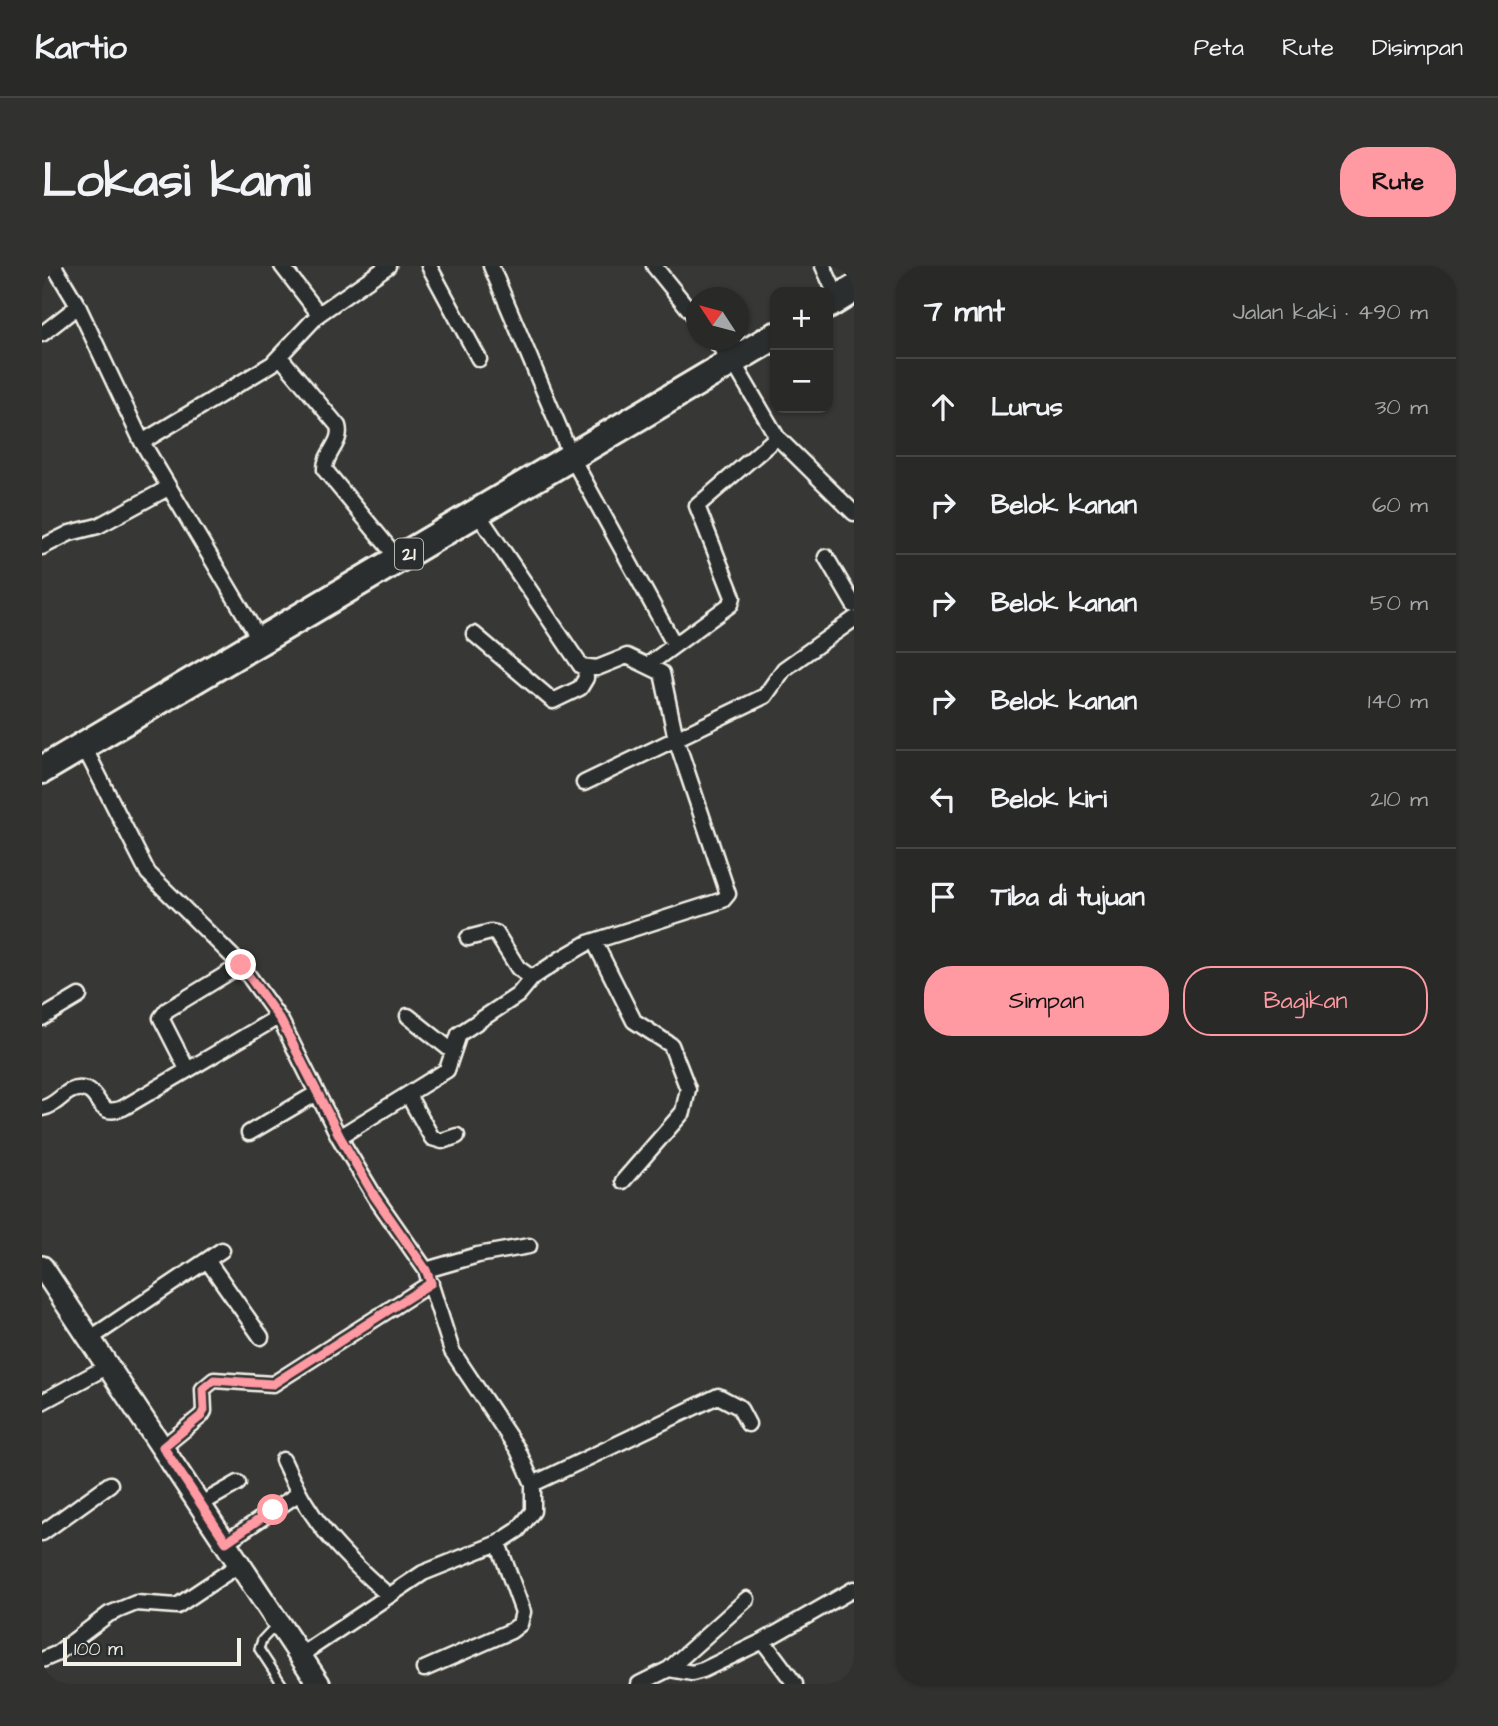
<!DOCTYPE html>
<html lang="id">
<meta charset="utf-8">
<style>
:root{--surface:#292928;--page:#313130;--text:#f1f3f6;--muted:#a5a6a8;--line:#454545;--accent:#ff9aa2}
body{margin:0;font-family:"Architects Daughter",sans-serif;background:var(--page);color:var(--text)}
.controls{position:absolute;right:21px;top:21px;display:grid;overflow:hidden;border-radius:14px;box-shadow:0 2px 5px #0004}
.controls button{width:63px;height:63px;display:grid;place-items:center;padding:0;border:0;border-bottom:2px solid var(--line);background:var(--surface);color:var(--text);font:35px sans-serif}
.compass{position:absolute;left:644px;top:21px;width:63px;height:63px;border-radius:50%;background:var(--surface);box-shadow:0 2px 5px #0004;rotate:306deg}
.scale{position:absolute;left:21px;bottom:18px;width:178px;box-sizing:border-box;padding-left:7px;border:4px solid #f4f1e8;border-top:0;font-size:19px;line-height:24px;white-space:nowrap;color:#f4f1e8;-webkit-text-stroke:5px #2a2d2e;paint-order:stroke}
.stop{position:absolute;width:21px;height:21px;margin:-16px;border:5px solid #ff9aa2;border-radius:50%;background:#fff}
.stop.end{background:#ff9aa2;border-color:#fff;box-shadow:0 2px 7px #0008}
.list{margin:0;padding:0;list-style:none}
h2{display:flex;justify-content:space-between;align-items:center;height:91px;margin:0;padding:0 28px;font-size:30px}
h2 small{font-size:23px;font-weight:400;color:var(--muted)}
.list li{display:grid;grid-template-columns:46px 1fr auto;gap:21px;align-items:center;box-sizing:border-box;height:98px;padding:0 28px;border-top:2px solid var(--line)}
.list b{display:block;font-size:26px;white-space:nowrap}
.list em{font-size:23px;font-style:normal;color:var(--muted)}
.actions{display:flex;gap:14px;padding:21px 28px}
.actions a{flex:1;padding:16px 0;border:2px solid var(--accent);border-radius:28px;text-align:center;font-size:24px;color:var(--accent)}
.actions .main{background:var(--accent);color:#111}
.icon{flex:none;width:38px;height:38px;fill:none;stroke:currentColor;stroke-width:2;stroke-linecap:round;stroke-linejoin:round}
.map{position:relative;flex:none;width:812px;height:1418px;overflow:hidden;border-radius:28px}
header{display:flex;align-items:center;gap:42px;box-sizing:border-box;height:98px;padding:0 35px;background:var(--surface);border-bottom:2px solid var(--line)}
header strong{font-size:33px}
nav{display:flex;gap:38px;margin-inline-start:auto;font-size:24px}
.intro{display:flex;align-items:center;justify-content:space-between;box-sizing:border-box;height:168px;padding:0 42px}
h1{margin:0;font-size:49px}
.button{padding:18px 32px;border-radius:28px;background:var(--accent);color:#111;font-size:24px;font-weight:700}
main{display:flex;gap:42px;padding:0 42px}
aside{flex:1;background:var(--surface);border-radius:28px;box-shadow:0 2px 5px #0004}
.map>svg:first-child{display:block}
</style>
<header>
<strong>Kartio</strong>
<nav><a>Peta</a><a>Rute</a><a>Disimpan</a></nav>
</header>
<div class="intro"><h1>Lokasi kami</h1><a class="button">Rute</a></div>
<main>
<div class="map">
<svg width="812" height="1418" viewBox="0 0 812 1418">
<rect width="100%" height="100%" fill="#373735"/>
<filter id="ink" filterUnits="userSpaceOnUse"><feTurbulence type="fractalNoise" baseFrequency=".0143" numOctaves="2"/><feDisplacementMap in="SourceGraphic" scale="14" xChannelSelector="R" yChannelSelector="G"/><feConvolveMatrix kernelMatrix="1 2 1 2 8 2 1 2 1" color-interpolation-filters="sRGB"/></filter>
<g filter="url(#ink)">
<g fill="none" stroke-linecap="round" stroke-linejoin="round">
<g stroke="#f4f1e8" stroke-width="12">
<path id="lane" d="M235 1358 220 1374 217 1383 240 1418"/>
</g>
<g stroke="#f4f1e8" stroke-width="19">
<path id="street" d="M12 0 36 40 100 176 219 376
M240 0 277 48
M387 0 437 93
M449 0 530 192 632 378
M612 0 654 52
M781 0 796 33
M0 68 36 40
M672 74 691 96 735 171 812 247
M239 92 296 160C301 177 282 187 283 204L357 294
M100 176 230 98 277 48 346 0
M0 281 28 267 56 260 126 222
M784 291 812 339
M432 368 511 435 538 422 544 412 543 402
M607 398 689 338 691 331 655 240 735 171
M41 479 106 607 199 699 239 755 297 871 333 931 384 1004 410 1085 476 1184 491 1218V1245L476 1264 456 1277 381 1307 257 1390
M542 517 723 430 742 403 812 353
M426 672 449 666 454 667 476 702 490 712
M552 675 592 755 629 779 646 823 641 846 581 915
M366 750 410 785
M0 752 37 730
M145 803 119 752 125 744 199 699
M366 829 390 872 400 875 415 870
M0 842C16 840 23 821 40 823 60 825 53 853 81 842L236 751
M207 867 275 827
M297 871 405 804 417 768 476 729 490 712 520 692 546 677 681 634 686 628 634 473 620 407 585 390 555 402 539 400 436 248
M165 994 219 1071
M384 1004 436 989 487 980
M49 1072 180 984
M0 1136 68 1099
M121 1181 159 1150 162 1145 161 1123 172 1114 231 1118 389 1017
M241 1194C267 1254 297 1286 346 1329
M491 1218 676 1130 697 1141 706 1158
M159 1238 196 1217
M0 1267 68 1218
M184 1276 256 1228
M721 1375 753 1418
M0 1394 14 1388 67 1348 94 1337 135 1340 198 1298
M382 1403 469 1365 478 1358 481 1346 456 1277
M627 1403 705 1333
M597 1418 627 1403 650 1407 661 1404 721 1375 812 1323"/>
</g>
<g stroke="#f4f1e8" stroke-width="26">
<path id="secondary" d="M0 1001 277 1418"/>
</g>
<g stroke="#f4f1e8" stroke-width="32">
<path id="highway" d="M786 39 812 23
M0 504 733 70"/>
</g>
<use href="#lane" stroke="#2a2d2e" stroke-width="7"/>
<use href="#street" stroke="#2a2d2e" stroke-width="14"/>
<use href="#secondary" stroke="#2a2d2e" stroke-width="21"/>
<use href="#highway" stroke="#2a2d2e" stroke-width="26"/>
</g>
</g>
<g fill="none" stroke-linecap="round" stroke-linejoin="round" filter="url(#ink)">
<path stroke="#ff9aa2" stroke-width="9" d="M199 699 239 755 298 871 333 931 384 1004 389 1017 231 1118 172 1114 161 1123 162 1144 159 1150 121 1181 184 1276 231 1244"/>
</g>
<g text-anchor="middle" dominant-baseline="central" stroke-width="7" stroke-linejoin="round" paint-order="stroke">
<rect fill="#2a2d2e" stroke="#b7b6b0" stroke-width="2" x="353" y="272.5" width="28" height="31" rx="5"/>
<g font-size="19" font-weight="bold" fill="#f4f1e8">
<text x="367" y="288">21</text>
</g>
</g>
</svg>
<div class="controls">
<button>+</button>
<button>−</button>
</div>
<svg class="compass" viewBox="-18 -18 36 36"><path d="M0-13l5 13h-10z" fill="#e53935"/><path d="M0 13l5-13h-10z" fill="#a5a6a8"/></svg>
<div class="scale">100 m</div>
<div class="stop" style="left:231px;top:1244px"></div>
<div class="stop end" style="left:199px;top:699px"></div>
</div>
<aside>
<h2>7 mnt<small>Jalan kaki · 490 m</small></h2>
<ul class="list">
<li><svg class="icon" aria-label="ahead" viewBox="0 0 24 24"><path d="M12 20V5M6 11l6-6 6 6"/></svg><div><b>Lurus</b></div><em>30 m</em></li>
<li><svg class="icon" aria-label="right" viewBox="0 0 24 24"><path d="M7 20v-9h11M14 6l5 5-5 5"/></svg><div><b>Belok kanan</b></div><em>60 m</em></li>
<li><svg class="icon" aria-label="right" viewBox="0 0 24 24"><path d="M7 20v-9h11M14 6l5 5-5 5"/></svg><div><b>Belok kanan</b></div><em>50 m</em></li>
<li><svg class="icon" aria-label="right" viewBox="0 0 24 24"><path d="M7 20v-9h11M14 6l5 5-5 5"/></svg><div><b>Belok kanan</b></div><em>140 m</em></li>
<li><svg class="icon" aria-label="left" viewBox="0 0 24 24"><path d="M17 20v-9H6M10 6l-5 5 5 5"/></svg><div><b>Belok kiri</b></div><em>210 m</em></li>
<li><svg class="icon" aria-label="arrive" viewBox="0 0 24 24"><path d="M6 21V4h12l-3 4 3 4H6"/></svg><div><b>Tiba di tujuan</b></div></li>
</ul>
<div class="actions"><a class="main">Simpan</a><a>Bagikan</a></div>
</aside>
</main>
